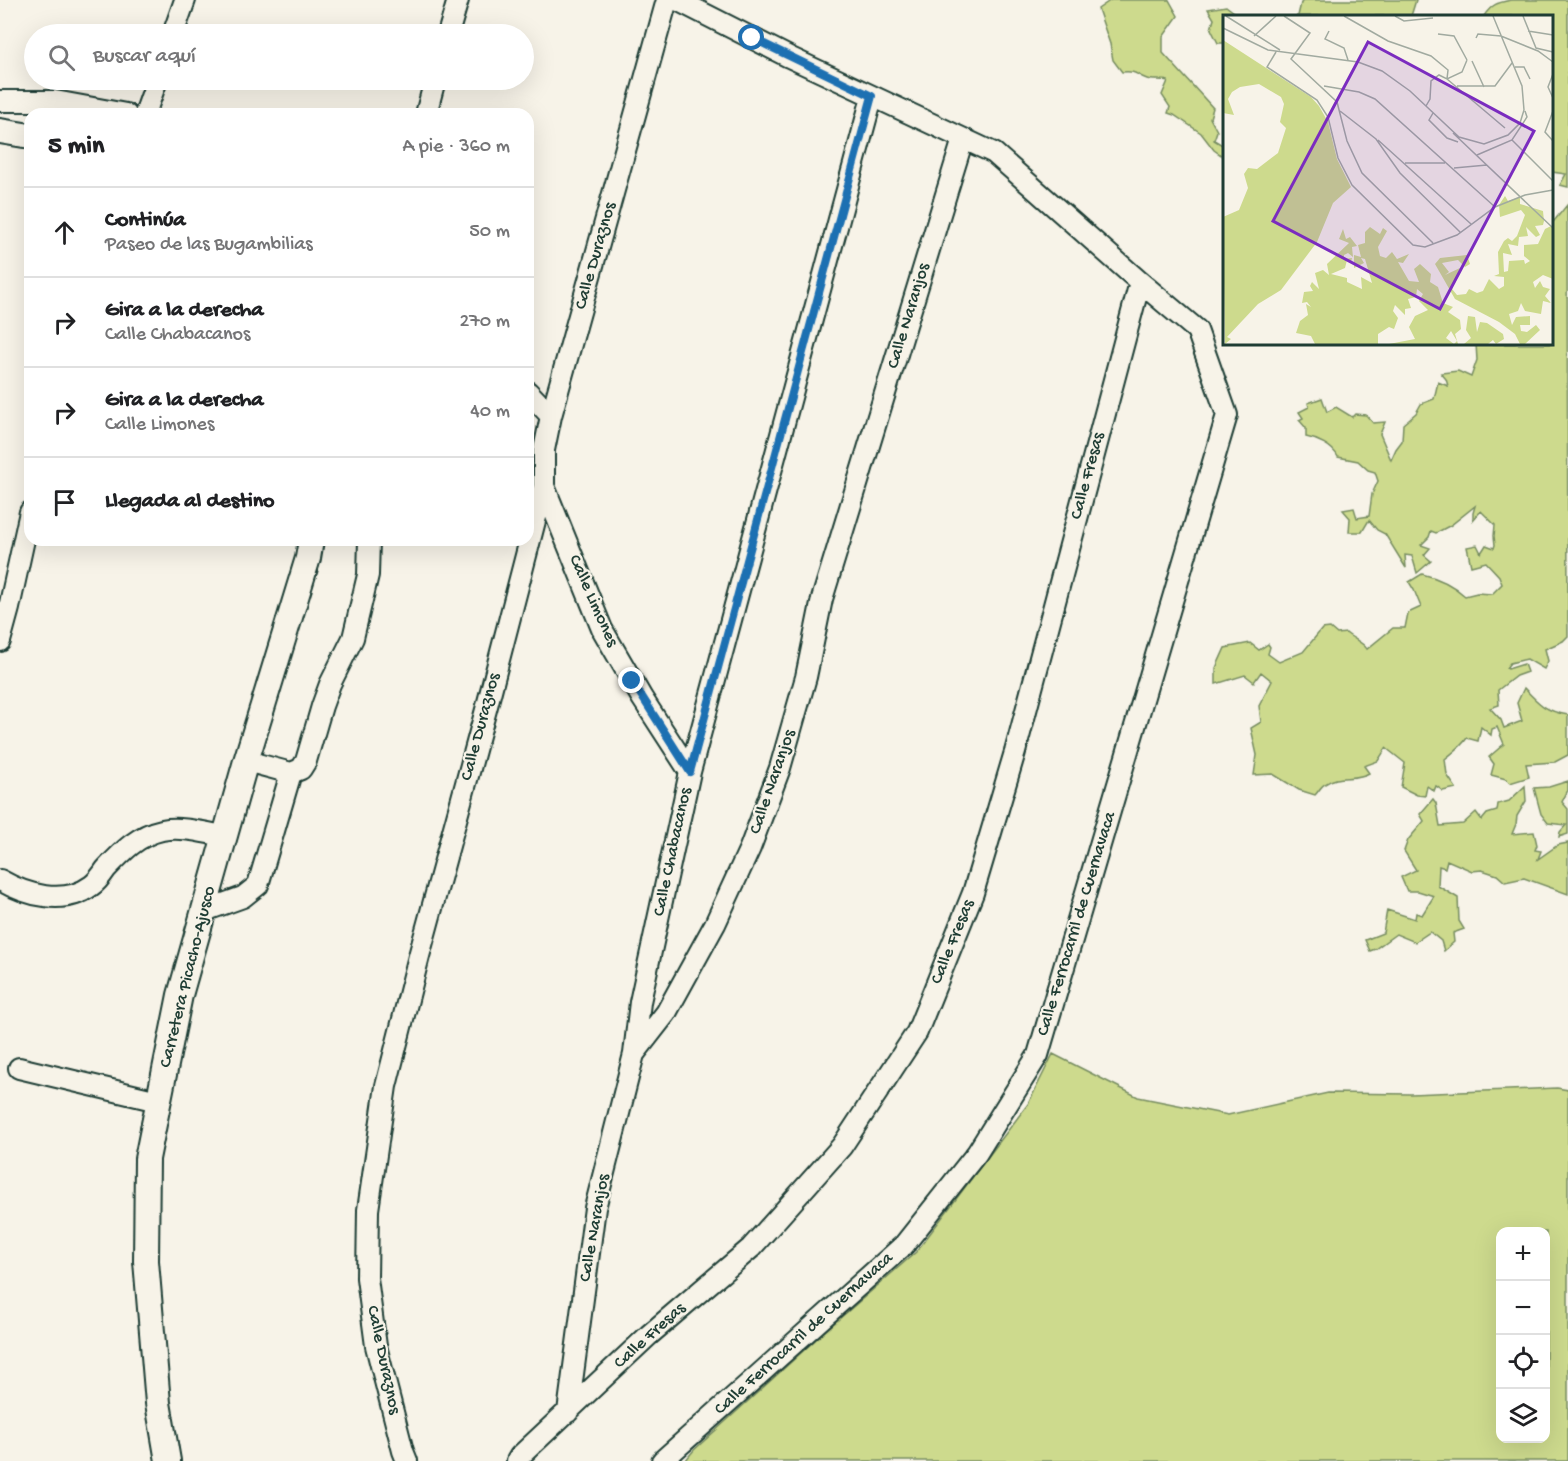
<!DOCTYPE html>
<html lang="es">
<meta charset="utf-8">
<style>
:root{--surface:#fff;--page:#f6f6f6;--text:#202124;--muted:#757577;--line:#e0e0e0}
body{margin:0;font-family:"Gochi Hand",sans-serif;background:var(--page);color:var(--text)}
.controls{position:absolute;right:18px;bottom:18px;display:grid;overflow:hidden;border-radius:12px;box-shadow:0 6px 24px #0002}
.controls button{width:54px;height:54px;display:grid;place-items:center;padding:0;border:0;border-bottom:2px solid var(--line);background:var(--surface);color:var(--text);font:30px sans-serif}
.stop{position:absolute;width:18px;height:18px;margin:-14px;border:4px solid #1f6fb2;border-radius:50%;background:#fff}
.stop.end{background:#1f6fb2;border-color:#fff;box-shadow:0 2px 6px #0008}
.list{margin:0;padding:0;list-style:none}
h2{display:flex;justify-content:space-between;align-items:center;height:78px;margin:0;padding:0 24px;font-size:26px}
h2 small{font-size:20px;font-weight:400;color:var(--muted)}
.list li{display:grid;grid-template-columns:39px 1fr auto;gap:18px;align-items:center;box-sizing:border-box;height:90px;padding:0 24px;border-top:2px solid var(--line)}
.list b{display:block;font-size:22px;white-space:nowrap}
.list p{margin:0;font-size:20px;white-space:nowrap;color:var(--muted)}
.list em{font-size:20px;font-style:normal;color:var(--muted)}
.icon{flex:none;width:33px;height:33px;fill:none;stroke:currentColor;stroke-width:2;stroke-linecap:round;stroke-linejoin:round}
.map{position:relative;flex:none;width:1568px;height:1461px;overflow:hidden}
.search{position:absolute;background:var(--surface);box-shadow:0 6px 24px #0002;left:24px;top:24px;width:510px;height:66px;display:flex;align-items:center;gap:15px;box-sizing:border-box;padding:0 21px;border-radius:33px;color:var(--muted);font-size:22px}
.panel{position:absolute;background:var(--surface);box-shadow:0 6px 24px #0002;left:24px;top:108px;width:510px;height:438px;border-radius:18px}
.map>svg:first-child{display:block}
</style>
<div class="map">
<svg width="1568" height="1461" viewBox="0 0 1568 1461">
<rect width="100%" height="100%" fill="#f7f3e8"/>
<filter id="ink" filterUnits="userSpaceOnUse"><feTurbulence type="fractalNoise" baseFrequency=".0167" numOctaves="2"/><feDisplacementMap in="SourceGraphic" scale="12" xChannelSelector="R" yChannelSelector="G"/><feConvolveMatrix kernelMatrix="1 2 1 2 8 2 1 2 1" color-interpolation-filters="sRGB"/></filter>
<g filter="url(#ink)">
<path fill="#cdda8d" stroke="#768c60" stroke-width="1.5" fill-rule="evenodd" d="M1111 0H1169L1178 16 1163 37V53L1213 108 1210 118 1217 131 1214 140 1224 146V157L1214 150 1201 133 1174 115 1168 113 1170 107 1162 95 1168 81C1161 79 1153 81 1147 79 1133 74 1139 71 1122 72L1113 60 1110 44 1098 9Z
M1304 0H1416L1411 16H1296H1298L1301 3Z
M1511 0H1568V187L1560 185 1566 174 1552 172V16H1484C1492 4 1497 3 1511 0Z
M1226 6 1238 15 1243 16H1224V43H1218L1211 29 1214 19 1208 9Z
M1567 205 1568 636 1563 641 1545 649 1548 661 1544 669 1527 659 1510 663 1506 668 1508 669 1524 664 1527 672 1516 676 1498 690 1499 705 1490 708 1501 720 1504 728 1522 721 1517 703 1524 688C1539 704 1545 711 1568 715V755L1555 762 1526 764 1529 777 1510 783 1506 779 1491 775 1494 764 1489 757 1504 744 1497 727 1492 729 1491 735 1481 727 1478 741 1467 738C1461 747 1453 752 1445 759L1447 775 1456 788 1443 791 1436 786 1434 791 1427 786 1425 796 1417 795 1401 787 1405 763 1386 748 1378 761 1364 766 1369 773C1356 781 1338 774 1325 784 1321 786 1318 792 1315 795L1299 790 1273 774 1254 775 1257 755 1251 728 1261 722 1259 706 1272 681 1261 672 1254 682 1245 675 1216 684V668L1225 648 1250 643 1259 650 1268 644 1270 647 1268 654 1279 662 1303 652 1322 629 1330 628 1337 634 1346 633C1353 639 1363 642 1367 649L1393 628H1405L1408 613 1421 607 1414 590 1409 582 1422 574C1439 578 1452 584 1465 596L1477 593 1492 594 1502 584 1499 576 1486 562 1471 566 1467 547 1477 545 1481 553 1486 545 1494 548 1495 545 1494 536 1495 525 1481 511 1473 520V513L1475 506 1451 525 1436 533 1431 531 1429 537 1421 545 1430 548 1424 555 1431 561 1417 573 1412 556 1405 555 1406 568 1385 534 1377 530 1369 520 1362 532H1349L1350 518 1343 510 1354 508 1357 518 1369 516 1372 494 1378 481 1375 472 1368 470 1358 461 1338 457C1333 446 1317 439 1306 437V428L1299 420 1303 418 1299 412 1309 407 1308 403 1322 398 1327 412 1336 407 1352 417 1355 414 1366 415 1373 423 1385 422 1380 434 1391 460 1396 449 1402 441 1403 424 1416 413 1421 404 1434 399 1438 382 1448 386 1446 379 1441 373 1458 371 1471 377 1477 360 1476 344H1552V221H1554Z
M1568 781V790L1562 802 1568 809V834L1559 837 1560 832 1566 825 1548 823 1541 814 1534 788 1549 787Z
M1525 786 1526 801 1517 816 1516 824 1512 834 1534 832 1537 845 1535 850 1541 851 1538 859 1558 845 1568 843V894L1524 878 1505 882 1497 875 1482 870 1472 871 1447 860 1445 868 1439 866 1438 886 1458 898 1459 921 1464 929 1453 933 1454 942 1444 951 1441 941 1430 932 1415 942 1396 934 1375 949 1370 951 1365 940 1383 933 1387 910 1415 919 1416 913 1422 915 1434 896 1418 891H1407L1401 877 1416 870 1404 851 1408 840 1424 821 1420 814 1433 799 1436 803 1440 826 1463 824 1476 812 1482 820 1487 814 1497 811 1498 804 1509 801Z
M1053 1054 1138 1097 1228 1115 1328 1093 1411 1094 1557 1088 1568 1090V1461H685L694 1450 823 1333 916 1252 1028 1104ZM1500 1232H1546V1438H1500Z"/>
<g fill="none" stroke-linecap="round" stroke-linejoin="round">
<g stroke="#1f3d34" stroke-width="24">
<path id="minor" d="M173 34 185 0
M448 34 458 0
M0 101H55L126 114
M145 114 157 80
M426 114 435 80
M528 392 551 416
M544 486 602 629 642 698 690 772
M0 641 9 608 30 512
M246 761 291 773 301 769 306 761 322 706 330 684 353 638 368 575 369 540
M0 880C26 895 64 906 91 886 97 882 102 875 106 869 122 852 138 835 162 830 182 826 205 833 225 836
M204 911 243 897 258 885 291 773
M634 1054 640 1002 690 772 872 97
M19 1068 158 1101
M568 1412 595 1208 634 1054 666 1013 715 924 750 848 780 768 806 677 822 599 963 139
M407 1461 403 1451 376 1346 367 1278 368 1210 386 1086 419 956 487 706 544 486V450L551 416 667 0
M517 1461 520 1456 649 1335 751 1248 842 1146 917 1032 973 893 1015 752 1140 282
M662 1461 904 1245 977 1153 1038 1055 1227 415 1197 330 1140 282 994 153 789 57 677 0"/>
</g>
<g stroke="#1f3d34" stroke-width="28">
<path id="major" d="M0 131 30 136
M168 1461 158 1403 146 1261 147 1159 180 995 246 761 308 558 311 540"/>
</g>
<use href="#minor" stroke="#f7f3e8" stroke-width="20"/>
<use href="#major" stroke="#f7f3e8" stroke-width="24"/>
</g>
</g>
<g fill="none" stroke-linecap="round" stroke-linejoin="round" filter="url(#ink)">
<path stroke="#1f6fb2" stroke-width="8" d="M632 681 690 772 872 96 752 38"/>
</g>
<g text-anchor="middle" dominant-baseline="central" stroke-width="4.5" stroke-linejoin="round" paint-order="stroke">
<g font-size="18" fill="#1f3d34" stroke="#f7f3e8">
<text transform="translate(596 256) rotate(-74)">Calle Duraznos</text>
<text transform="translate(909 316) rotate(-73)">Calle Naranjos</text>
<text transform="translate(1088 476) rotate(-75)">Calle Fresas</text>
<text transform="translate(593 601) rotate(66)">Calle Limones</text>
<text transform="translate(481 727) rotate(-75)">Calle Duraznos</text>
<text transform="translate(773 782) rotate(-71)">Calle Naranjos</text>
<text transform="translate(673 852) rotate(-78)">Calle Chabacanos</text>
<text transform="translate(1077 924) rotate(-73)">Calle Ferrocarril de Cuernavaca</text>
<text transform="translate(953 942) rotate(-68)">Calle Fresas</text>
<text transform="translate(188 977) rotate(-76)">Carretera Picacho-Ajusco</text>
<text transform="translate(595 1228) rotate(-80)">Calle Naranjos</text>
<text transform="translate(804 1334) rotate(-42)">Calle Ferrocarril de Cuernavaca</text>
<text transform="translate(650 1336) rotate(-42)">Calle Fresas</text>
<text transform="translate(383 1360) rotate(78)">Calle Duraznos</text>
</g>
</g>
<g transform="translate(1223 15)">
<rect width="330" height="330" fill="#f7f3e8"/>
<path d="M0 25 88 82 96 91 105 107 114 144 128 172 110 188 94 227 58 275 35 289 4 322 8 324 2 329 0 202 16 195 25 173 21 159 25 153 34 154 55 138 63 113 57 107 61 89 58 82 36 69 17 72 9 77 5 84 11 100 0 98ZM282 181 285 186 297 182V189L320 196 321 206 320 210 312 211 317 220 313 222 303 212 305 221 296 222 295 231 285 229 289 240 280 238 281 257 285 256 286 246 301 245 302 249 307 246 301 241V230L315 229 322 214 330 210V264L320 260 310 267 312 273 317 266 320 272 327 274 322 281 328 288 320 286 318 299 302 296 298 288 295 296 286 299 289 310 293 302 307 301V310H297L298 316 304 317 313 310 317 315 302 329H297L292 319 276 307 232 284 212 249 217 243 244 240 247 249 242 252 235 245 219 248 226 257 222 260 237 253 229 274 234 280 243 279 246 274 254 278 260 276 266 264 276 274 281 271V262L271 261 276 259 275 237 281 226 285 223 289 226 294 221 302 200 298 195 277 202 276 190ZM147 212 157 219 160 213 164 216 155 232 157 241 163 243 169 237 174 244 186 239 180 248 175 247 186 266 196 267 191 254 197 249 208 259 207 267 215 272 220 288 230 292 225 297 237 305 238 314 232 319 235 329H231L234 326 228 316 223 323 231 329H166L192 324 186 312 192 301 205 295 196 286 200 279 194 274 193 282 185 284 188 293 182 294V300L172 290 170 296 175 303 171 314 166 312 155 319V329H92L88 321 73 318 77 306 85 300 83 289 88 292 84 287 79 288 81 277 90 276 87 271 89 267 96 274 92 258 100 255 106 260 104 249 126 228 116 224 120 214 123 224 127 222 134 231 129 232 130 242 125 238 121 240V244L129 243 128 247 124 245 122 253 108 259 124 263V267L139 274 138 262 149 268 142 244 138 243 141 248 131 253V240L138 242 135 230 142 228V217ZM245 301 252 302 254 317 257 307 264 308 280 319 281 324 273 329 270 325 265 329H241L248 323 243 315Z" fill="#cdda8d"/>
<path fill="none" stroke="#a1aaa0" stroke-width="1.5" d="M3 1 57 35M61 1 87 18 68 44 114 87 124 126 139 158 210 228M121 1 165 26 208 41 225 55 224 64 282 113M172 1 181 6 210 3M300 1 313 33 330 37M0 13 45 35 135 47 159 56 187 76 236 122 261 129 285 120 297 108 301 95 299 71 270 1M106 16 102 24 121 33 125 45M305 16 330 20M215 19 231 21 244 45M31 21 53 1M253 23 255 19 278 21 315 36 330 47M53 37 44 52 94 85 105 102 115 143 129 170 190 230 202 232 234 220 272 192 302 180 330 175M249 46 261 72M292 52H301L307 64M330 59 325 72 330 83M101 71 136 77 152 84 272 192M234 71H272L289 48M203 91 207 84 208 66 216 60 224 64 239 57 244 45M117 96 153 124 177 158 237 217M330 96 322 117 330 126M210 98 206 105 224 123 235 127M230 118 330 213M155 125 248 209M289 125 330 166M254 140 289 125 304 102 302 96M182 148H222M231 153 264 150"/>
<path fill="#7b2cbf" fill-opacity="0.15" stroke="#7b2cbf" stroke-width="3" d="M145 27 311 116 217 294 50 206Z"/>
<rect width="330" height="330" fill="none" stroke="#1f3d34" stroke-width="3"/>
</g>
</svg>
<div class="controls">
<button>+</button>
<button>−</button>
<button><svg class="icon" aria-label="locate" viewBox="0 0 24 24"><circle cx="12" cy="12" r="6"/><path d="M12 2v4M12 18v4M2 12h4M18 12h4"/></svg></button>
<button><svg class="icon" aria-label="layers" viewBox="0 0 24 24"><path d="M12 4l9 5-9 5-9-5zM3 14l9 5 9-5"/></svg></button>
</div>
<div class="stop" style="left:752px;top:38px"></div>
<div class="stop end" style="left:632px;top:681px"></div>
<div class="search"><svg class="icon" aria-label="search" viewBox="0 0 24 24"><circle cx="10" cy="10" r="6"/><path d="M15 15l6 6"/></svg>Buscar aquí</div>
<section class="panel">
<h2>5 min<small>A pie · 360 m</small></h2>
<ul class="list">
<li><svg class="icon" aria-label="ahead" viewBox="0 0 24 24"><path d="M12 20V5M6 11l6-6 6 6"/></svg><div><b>Continúa</b><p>Paseo de las Bugambilias</p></div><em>50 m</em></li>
<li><svg class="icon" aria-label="right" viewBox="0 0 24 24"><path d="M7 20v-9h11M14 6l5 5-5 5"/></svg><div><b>Gira a la derecha</b><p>Calle Chabacanos</p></div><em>270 m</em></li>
<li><svg class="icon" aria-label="right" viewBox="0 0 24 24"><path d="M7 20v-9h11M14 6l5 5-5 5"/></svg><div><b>Gira a la derecha</b><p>Calle Limones</p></div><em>40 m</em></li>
<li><svg class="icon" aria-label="arrive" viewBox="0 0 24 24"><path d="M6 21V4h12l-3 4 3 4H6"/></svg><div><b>Llegada al destino</b></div></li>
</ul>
</section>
</div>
